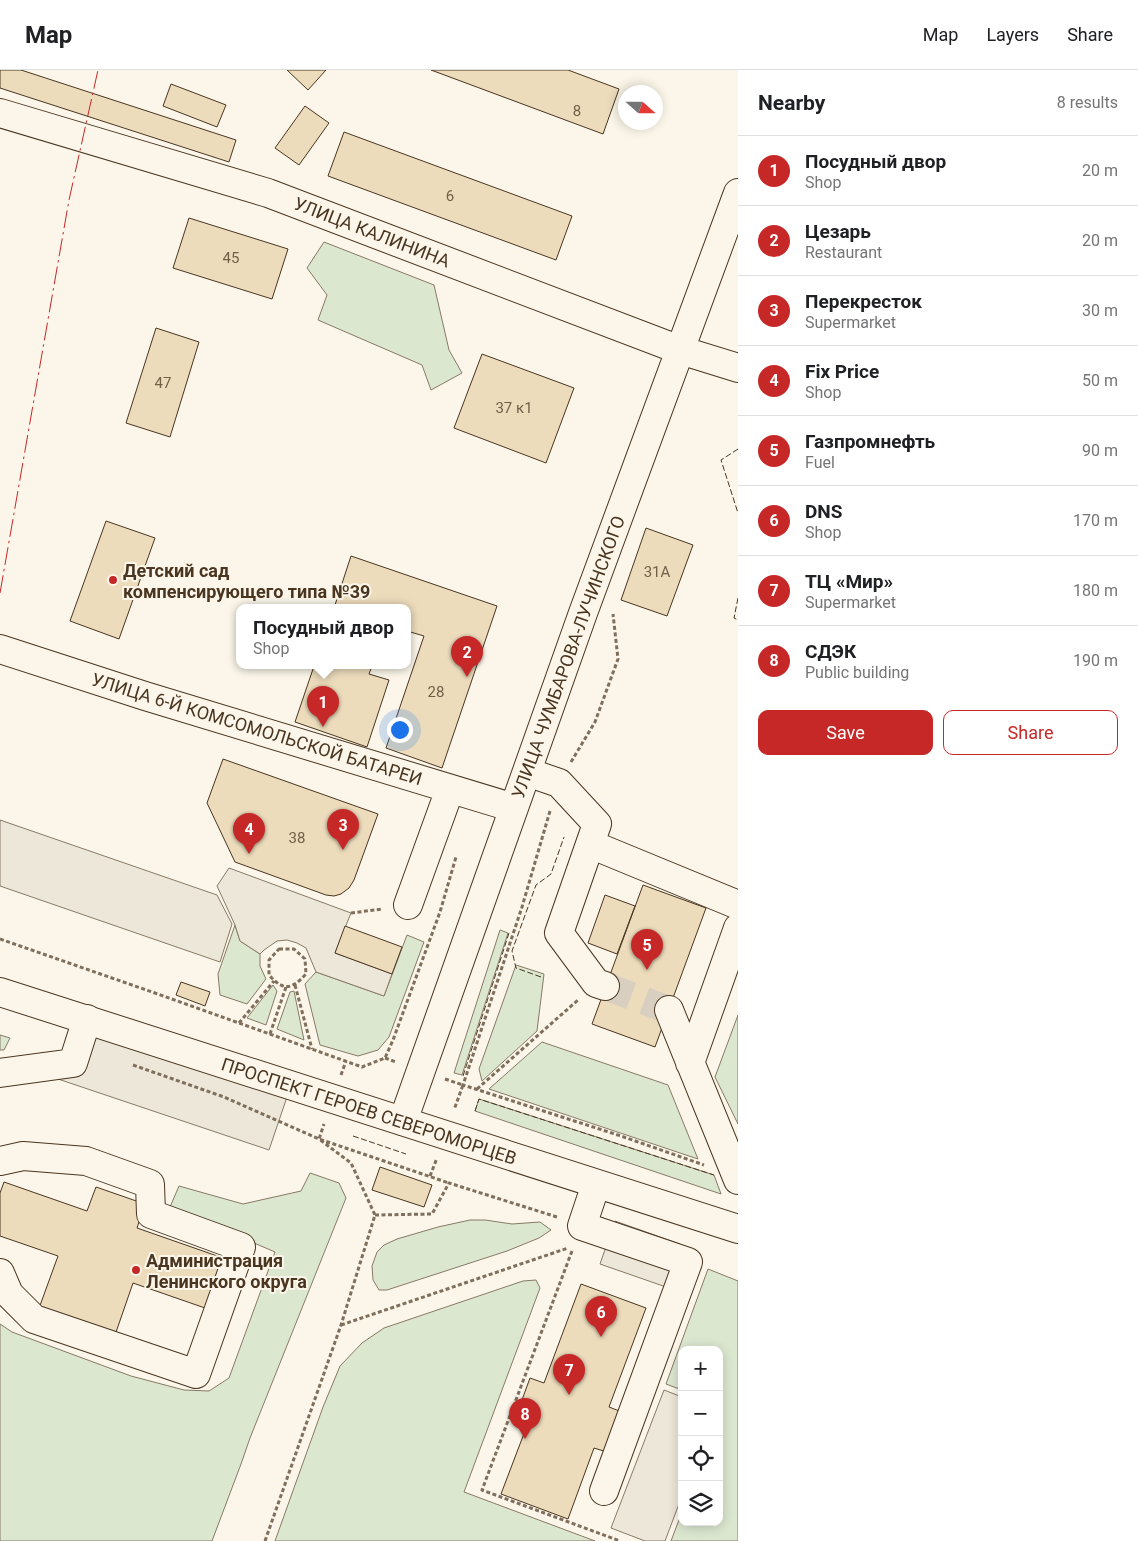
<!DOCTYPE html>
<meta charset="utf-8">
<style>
:root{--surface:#fff;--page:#f6f6f6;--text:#202124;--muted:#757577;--line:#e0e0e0;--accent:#c62828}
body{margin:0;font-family:Roboto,sans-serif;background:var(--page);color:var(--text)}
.controls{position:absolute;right:15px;bottom:15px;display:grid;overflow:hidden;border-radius:10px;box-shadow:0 2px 12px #0003}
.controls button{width:45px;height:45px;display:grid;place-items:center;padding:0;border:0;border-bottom:1px solid var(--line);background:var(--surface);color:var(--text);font:25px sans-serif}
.compass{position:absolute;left:618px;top:15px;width:45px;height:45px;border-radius:50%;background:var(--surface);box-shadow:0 2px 12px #0003;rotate:111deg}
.you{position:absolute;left:399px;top:659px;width:18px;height:18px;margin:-12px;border:4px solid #fff;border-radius:50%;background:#1a73e8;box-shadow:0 0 0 8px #1a73e833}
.badge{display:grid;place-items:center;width:32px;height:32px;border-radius:50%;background:var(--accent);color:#fff;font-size:16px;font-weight:700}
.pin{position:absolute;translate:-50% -41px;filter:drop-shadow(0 1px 2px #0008)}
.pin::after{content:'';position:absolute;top:26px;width:18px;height:15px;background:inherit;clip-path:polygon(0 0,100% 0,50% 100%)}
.popup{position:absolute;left:236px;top:534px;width:175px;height:65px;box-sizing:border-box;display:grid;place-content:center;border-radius:10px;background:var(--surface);filter:drop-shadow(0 1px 4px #0005);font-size:16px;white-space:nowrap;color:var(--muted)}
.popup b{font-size:19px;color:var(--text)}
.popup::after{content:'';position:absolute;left:50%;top:100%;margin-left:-10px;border:10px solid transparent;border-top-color:var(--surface)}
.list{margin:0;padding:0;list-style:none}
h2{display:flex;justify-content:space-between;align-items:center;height:65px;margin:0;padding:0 20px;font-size:21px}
h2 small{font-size:16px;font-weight:400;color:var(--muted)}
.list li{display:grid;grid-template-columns:32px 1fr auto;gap:15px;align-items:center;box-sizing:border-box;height:70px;padding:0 20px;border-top:1px solid var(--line)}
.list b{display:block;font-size:19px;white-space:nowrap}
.list p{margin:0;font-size:16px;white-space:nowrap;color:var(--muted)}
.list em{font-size:16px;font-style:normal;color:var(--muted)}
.actions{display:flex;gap:10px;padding:15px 20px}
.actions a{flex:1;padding:11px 0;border:1px solid var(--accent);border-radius:10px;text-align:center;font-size:18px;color:var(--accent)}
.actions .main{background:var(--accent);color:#fff}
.icon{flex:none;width:28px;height:28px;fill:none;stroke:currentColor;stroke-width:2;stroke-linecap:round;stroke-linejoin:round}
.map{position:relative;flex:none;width:738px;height:1471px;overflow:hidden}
header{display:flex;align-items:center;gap:30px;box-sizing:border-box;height:70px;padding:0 25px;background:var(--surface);border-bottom:1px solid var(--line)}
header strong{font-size:24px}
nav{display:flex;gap:28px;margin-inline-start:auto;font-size:18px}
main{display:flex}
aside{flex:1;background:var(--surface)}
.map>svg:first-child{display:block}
</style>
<header>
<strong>Map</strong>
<nav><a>Map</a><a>Layers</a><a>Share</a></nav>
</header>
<main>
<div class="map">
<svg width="738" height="1471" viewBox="0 0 738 1471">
<rect width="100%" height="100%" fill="#fbf6e9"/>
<path fill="#dce7d0" stroke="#887966" d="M324 172 434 215 449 280 462 303 431 320 422 295 318 250 327 225 307 198Z
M235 855 240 871 260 884V896L266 909 247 934 220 925 218 904Z
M500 860 508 863 462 1005 454 1003Z
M407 865 424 872 389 967 378 980 358 986 320 975 305 914 316 902 384 926Z
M516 895 544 904 537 961 482 1011 479 999Z
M273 915 277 921 266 955 247 948Z
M294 921 304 970 277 959 290 922Z
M738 945V1054L715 1007Z
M0 965 10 968 4 980H0Z
M542 972 668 1015 698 1089 489 1019Z
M479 1029 714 1105 721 1124 475 1041Z
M310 1103 339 1113 346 1128 250 1368 241 1394 212 1471H0V1254L12 1262 131 1306 184 1320 209 1321 229 1308 275 1182 170 1137 179 1116 243 1134 301 1121Z
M470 1150H485L512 1154 540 1152 551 1160 539 1168 507 1181 387 1220H379L373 1210 372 1196 377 1182 384 1175 397 1169 438 1157Z
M708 1199 738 1211V1471H671L682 1442V1452H719V1344L722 1336 719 1334V1280H682V1320L666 1314Z
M536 1210 540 1218 464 1422 595 1471H275L323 1337 340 1296 362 1273 384 1258 523 1211Z"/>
<path fill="#ede7d9" stroke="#887966" d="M0 750 217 825 232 854 220 892 0 816Z
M229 798 351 843 335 883 392 904 384 926 316 902 306 878 297 873 287 870 277 871 264 880 260 884 240 871 235 855 217 816Z
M78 951 289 1021 269 1080 58 1009Z
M615 1151 680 1174 666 1217 600 1194Z
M664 1320 682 1327V1426L665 1471H645L611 1458Z"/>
<path fill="#ecdcbc" stroke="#4a3520" d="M0 0H21L236 70 229 92 0 18Z
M287 0H326L308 20Z
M431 0H568L619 19 603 64Z
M171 14 226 35 217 57 163 36Z
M305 36 329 53 299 95 275 78Z
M344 62 572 146 556 190 328 106Z
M189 148 288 179 272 229 173 198Z
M156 258 199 272 170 367 126 353Z
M482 284 574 318 546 393 454 358Z
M106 451 155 468 119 569 70 551Z
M646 458 693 475 667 546 621 530Z
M351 486 497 536 442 698 386 678 424 566 407 561V538H334Z
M314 596H372L369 604 389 610 367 677 295 652Z
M223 689 378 744 354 810 349 818 341 824 334 826 326 825 235 792 207 733Z
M643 815 706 838 655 977 592 954Z
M605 825 635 836 617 884 588 873Z
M345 856 402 877 392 904 335 883Z
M181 912 210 922 205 936 176 925Z
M380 1097 432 1115 424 1137 372 1120Z
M4 1112 87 1141 96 1117 145 1134 137 1158 223 1188 205 1238 133 1213 114 1268 38 1241 58 1186 0 1166V1123Z
M581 1214 646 1238 609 1337 622 1342 607 1382 594 1378 568 1449 501 1424 528 1353 515 1349 530 1308 544 1313Z"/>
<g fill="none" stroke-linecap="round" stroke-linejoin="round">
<path stroke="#d8cfc1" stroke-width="28" stroke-dasharray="28 14" stroke-linecap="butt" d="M605 916 669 940"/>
<g stroke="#4a3520" stroke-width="30">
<path id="minor" d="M0 43 268 123 680 280 738 298
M0 579 145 626 514 738
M527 702 559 713 597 754 559 863 596 913 605 916
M590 774 738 835
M408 835 450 719
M669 940 738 1110
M690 993 738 858
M0 1003 73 993 87 949
M403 1051 583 543 738 123
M0 1091 23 1086 86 1091 150 1114 151 1144 241 1177 196 1304 34 1249 9 1224 0 1203
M596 1114 582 1156 688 1192 604 1421"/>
</g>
<g stroke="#4a3520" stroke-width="30">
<path id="major" d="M0 922 738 1159"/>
</g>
<path stroke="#7f6f5c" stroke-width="3" stroke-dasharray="4 2.5" stroke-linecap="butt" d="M571 692 595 652 618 589 613 544
M550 741 522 837 463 1015 621 1066 704 1095
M351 843 382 839
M0 869 155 923 362 997 385 988 393 970 440 842 456 787
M279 879H294L305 889 306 904C292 919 284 922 269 905V890Z
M295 915 312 979
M239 953 274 911
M270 964 286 917
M385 988 396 992
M133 995 224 1027 319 1069 449 1113
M341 1005 346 991
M445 1009 463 1015 454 1040
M477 1019 578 930
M430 1106 437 1088
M375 1145 432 1144 449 1113 557 1147
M572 1181 482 1420 620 1471
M341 1255 568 1178
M265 1471 341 1255 375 1145 351 1093 319 1069 324 1054"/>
<use href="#minor" stroke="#fbf6e9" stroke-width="28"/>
<use href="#major" stroke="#fbf6e9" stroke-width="28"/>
<path stroke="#4a3520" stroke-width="1" stroke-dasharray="6 2.5" stroke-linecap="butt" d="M738 379 721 390 738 443
M738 528 734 548 738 550
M541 907 516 898 512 881 536 815 551 804 564 767
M463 1006 509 863
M475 1041 479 1029 714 1105
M353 1066 406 1084"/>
<path stroke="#c62828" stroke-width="1" stroke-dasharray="18 4 2.5 4" stroke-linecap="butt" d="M0 523 69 130 98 0"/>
</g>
<g fill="#c62828" stroke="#fbf6e9" stroke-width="2">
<circle cx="113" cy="510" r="5"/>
<circle cx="136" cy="1200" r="5"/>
</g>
<g text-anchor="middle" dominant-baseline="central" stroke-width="4" stroke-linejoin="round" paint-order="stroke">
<g font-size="15" fill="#725f47">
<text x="577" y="41">8</text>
<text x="450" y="126">6</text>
<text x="231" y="188">45</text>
<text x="163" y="313">47</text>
<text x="514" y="338">37 к1</text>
<text x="657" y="502">31А</text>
<text x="436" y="622">28</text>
<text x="297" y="768">38</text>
</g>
<g font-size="18" fill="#4a3520" stroke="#fbf6e9">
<text transform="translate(372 162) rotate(21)">УЛИЦА КАЛИНИНА</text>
<text transform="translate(568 587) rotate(-70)">УЛИЦА ЧУМБАРОВА-ЛУЧИНСКОГО</text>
<text transform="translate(257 659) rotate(17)">УЛИЦА 6-Й КОМСОМОЛЬСКОЙ БАТАРЕИ</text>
<text transform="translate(369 1041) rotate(18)">ПРОСПЕКТ ГЕРОЕВ СЕВЕРОМОРЦЕВ</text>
</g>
<g font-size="18" font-weight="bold" fill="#4a3520" stroke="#fbf6e9" text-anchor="start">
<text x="123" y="500">Детский сад<tspan x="123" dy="21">компенсирующего типа №39</tspan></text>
<text x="146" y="1190">Администрация<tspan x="146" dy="21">Ленинского округа</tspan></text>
</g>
</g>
</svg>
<div class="controls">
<button>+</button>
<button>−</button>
<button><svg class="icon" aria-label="locate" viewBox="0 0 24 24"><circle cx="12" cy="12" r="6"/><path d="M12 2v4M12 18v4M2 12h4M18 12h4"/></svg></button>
<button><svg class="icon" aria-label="layers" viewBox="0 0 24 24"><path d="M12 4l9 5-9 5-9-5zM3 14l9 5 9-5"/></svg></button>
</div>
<svg class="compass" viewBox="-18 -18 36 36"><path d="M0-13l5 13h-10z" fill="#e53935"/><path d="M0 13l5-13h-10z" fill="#757577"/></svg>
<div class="you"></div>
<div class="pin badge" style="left:323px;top:657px">1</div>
<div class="popup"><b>Посудный двор</b>Shop</div>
<div class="pin badge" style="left:467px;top:607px">2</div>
<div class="pin badge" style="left:343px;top:780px">3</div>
<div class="pin badge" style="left:249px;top:784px">4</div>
<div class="pin badge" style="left:647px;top:900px">5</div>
<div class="pin badge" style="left:601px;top:1267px">6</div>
<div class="pin badge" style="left:569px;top:1325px">7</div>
<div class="pin badge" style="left:525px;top:1369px">8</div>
</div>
<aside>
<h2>Nearby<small>8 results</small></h2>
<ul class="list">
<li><span class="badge">1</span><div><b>Посудный двор</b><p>Shop</p></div><em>20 m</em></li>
<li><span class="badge">2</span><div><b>Цезарь</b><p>Restaurant</p></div><em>20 m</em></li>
<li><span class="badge">3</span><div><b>Перекресток</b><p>Supermarket</p></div><em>30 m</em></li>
<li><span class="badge">4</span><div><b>Fix Price</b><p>Shop</p></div><em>50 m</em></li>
<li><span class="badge">5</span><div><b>Газпромнефть</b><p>Fuel</p></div><em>90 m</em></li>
<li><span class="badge">6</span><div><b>DNS</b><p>Shop</p></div><em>170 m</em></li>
<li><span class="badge">7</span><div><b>ТЦ «Мир»</b><p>Supermarket</p></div><em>180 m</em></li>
<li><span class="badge">8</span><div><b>СДЭК</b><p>Public building</p></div><em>190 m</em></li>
</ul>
<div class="actions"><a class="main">Save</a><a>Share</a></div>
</aside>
</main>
